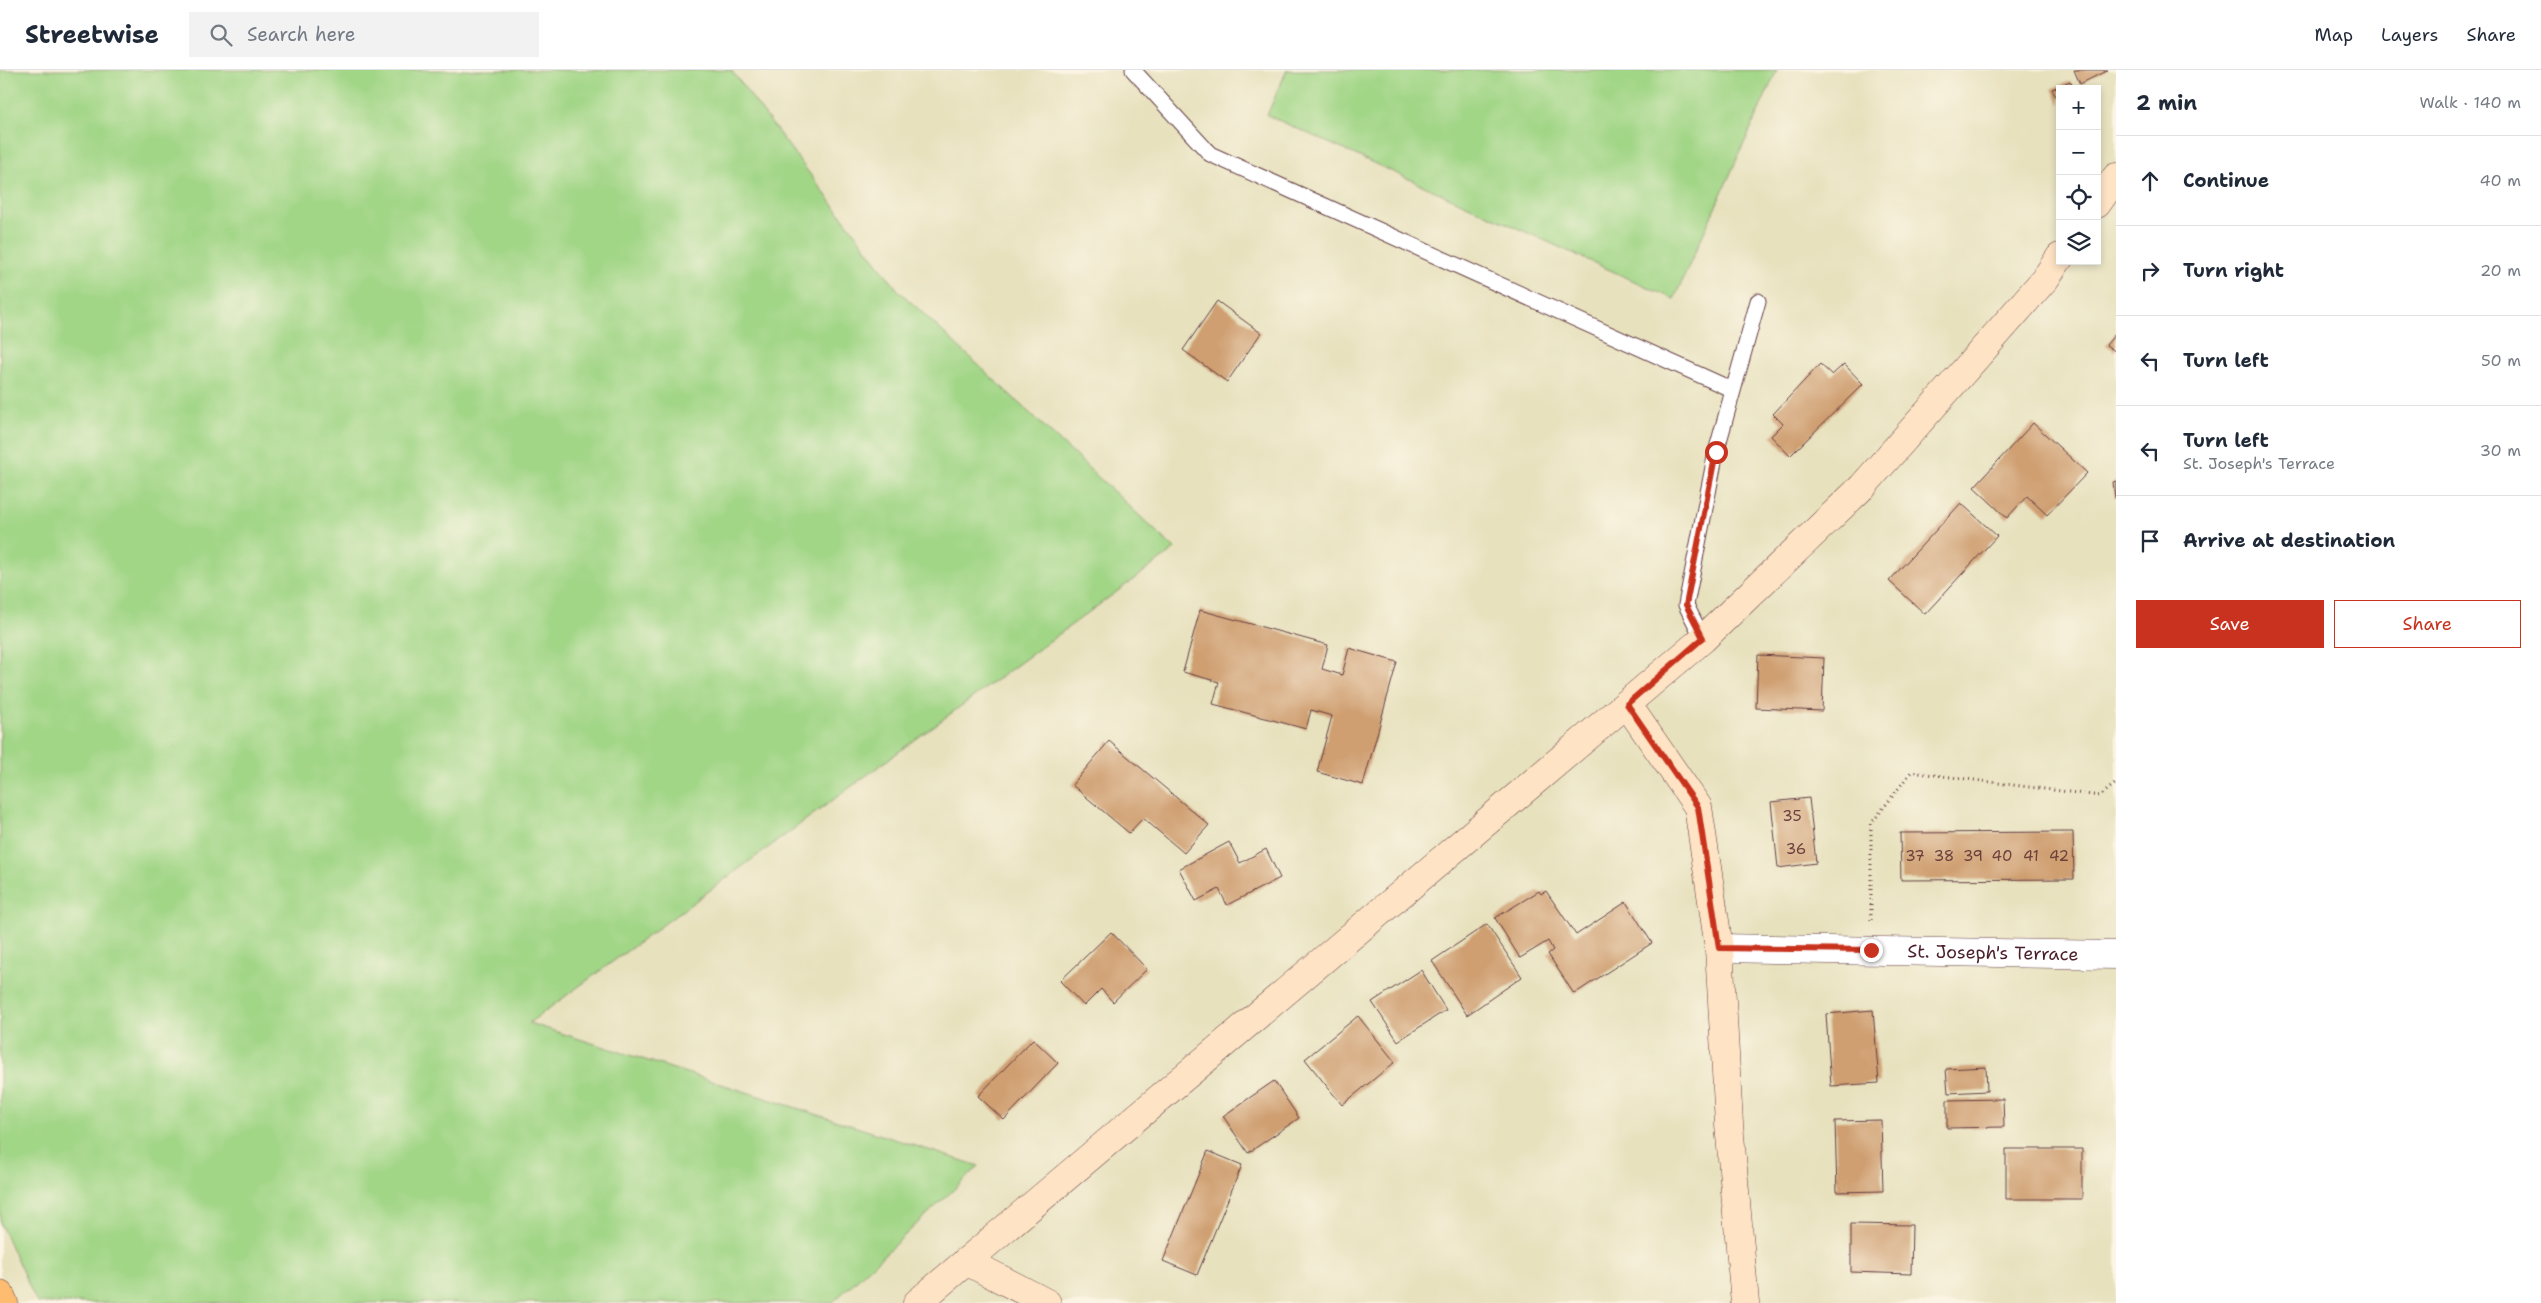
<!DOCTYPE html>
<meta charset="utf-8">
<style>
:root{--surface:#fff;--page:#f2f2f3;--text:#1f2937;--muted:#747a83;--line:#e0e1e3;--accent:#c8321e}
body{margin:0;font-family:"Shantell Sans",sans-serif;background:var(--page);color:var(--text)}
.controls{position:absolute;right:15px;top:15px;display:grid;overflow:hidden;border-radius:0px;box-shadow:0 2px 8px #0003}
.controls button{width:45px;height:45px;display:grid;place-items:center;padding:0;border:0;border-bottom:1px solid var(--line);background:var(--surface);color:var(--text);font:25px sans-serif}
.stop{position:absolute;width:15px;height:15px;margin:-11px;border:4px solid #c8321e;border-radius:50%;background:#fff}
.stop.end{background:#c8321e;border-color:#fff;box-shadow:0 1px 5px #0008}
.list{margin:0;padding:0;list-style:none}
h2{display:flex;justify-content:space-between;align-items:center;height:65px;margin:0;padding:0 20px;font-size:21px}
h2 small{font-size:16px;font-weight:400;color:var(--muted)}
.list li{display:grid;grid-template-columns:32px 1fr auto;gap:15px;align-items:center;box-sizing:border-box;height:90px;padding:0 20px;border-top:1px solid var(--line)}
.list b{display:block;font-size:19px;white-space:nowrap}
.list p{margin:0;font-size:16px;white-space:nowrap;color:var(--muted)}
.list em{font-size:16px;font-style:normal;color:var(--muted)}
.actions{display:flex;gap:10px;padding:15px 20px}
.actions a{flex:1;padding:11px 0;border:1px solid var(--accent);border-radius:0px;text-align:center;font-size:18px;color:var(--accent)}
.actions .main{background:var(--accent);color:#fff}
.icon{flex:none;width:28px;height:28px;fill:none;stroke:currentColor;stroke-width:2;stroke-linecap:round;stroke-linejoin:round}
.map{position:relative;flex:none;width:2116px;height:1233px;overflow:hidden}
header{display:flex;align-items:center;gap:30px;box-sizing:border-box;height:70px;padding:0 25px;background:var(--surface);border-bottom:1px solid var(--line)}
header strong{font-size:24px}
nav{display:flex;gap:28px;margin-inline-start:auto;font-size:18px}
.search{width:350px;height:45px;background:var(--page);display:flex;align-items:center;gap:12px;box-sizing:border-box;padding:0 18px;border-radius:0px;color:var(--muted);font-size:19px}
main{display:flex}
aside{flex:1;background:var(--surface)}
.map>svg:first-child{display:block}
</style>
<header>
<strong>Streetwise</strong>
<div class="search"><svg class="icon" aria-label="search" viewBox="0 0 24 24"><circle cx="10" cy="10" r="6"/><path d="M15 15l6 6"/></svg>Search here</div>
<nav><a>Map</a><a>Layers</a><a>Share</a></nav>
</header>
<main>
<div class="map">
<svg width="2116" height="1233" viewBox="0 0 2116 1233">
<rect width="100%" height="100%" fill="#fcf5e5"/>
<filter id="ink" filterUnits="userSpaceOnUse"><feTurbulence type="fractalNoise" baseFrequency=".02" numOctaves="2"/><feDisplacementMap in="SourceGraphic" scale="10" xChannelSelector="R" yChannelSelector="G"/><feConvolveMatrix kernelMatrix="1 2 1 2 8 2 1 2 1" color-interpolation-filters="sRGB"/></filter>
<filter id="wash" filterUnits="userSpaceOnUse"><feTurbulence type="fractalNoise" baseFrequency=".0096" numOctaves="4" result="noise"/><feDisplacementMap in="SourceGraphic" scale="20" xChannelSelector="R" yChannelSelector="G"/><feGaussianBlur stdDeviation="1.12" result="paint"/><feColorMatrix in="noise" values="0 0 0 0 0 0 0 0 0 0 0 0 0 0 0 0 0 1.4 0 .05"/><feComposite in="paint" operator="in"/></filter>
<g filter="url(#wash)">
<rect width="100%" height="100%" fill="#e7e1be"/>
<path fill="#a2d687" stroke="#767a59" d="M0 0H731L897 219 1175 479 529 953 979 1096 832 1233H37L0 1153Z
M1287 0H1777L1674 229 1267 45Z"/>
<g id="blocks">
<path fill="#cf9f71" d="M2074 0H2108L2080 14Z
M2070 11 2074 19H2060V35L2052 19Z
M1217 231 1261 263 1227 312 1183 280Z
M2116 263V282L2106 275Z
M1820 294 1832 305 1844 294 1863 314 1790 386 1771 366 1783 354 1773 344Z
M2033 353 2087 403 2047 445 2027 426 2007 448 1974 417Z
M2116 411V428H2115L2113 412Z
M1961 433 1997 466 1925 544 1889 511Z
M1200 540 1328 575 1322 599 1342 605 1349 578 1397 592 1363 715 1317 702 1332 646 1311 640 1306 659 1213 634 1219 612 1183 602Z
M1758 585 1824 588 1822 641 1756 638Z
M1109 671 1209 755 1184 783 1143 748 1129 763 1072 715Z
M1809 728 1816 793 1778 798 1771 732Z
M2073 762 2074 809 1901 810 1900 763Z
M1229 772 1240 793 1266 779 1280 808 1227 835 1219 819 1196 831 1179 799Z
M1539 821 1541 824 1546 821 1576 865 1626 832 1652 873 1574 924 1548 884 1553 880 1548 871 1520 888 1495 848Z
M1487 854 1522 907 1467 945 1432 891Z
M1111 862 1147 899 1113 932 1101 919 1084 936 1060 911Z
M1421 900 1446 940 1398 971 1372 932Z
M1873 940 1879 1013 1831 1016 1826 944Z
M1358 946 1395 992 1342 1035 1305 989Z
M1033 969 1058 993 1004 1050 978 1026Z
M1986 997 1987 1021 1948 1023 1946 999Z
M1274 1011 1299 1048 1248 1083 1223 1046Z
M2003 1029 2004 1057 1947 1058V1030Z
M1881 1050 1883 1121 1837 1122 1835 1051Z
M2006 1079H2082V1129H2006Z
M1208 1081 1242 1095 1197 1205 1163 1191Z
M1851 1154 1912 1155 1911 1204 1851 1202Z"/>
</g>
</g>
<g filter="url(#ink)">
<use href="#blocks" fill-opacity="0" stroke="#623c41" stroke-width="1"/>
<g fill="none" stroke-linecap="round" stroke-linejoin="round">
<g stroke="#623c41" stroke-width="17">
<path id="lane" d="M1133 0 1210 84 1733 320
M1703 569 1686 535 1716 382 1758 231"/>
</g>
<g stroke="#623c41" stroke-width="29">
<g id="street">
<path id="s1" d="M1719 878 2116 885"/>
</g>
</g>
<g stroke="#623c41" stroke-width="29">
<path id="secondary" d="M2097 134 2116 107
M1627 634 1698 737 1719 878 1729 1054 1745 1233
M966 1191 1047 1233
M917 1233 1703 569 1862 417 2045 209 2060 187"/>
</g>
<g stroke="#623c41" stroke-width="29">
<path id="primary" d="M0 1224 4 1233"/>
</g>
<path stroke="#623c41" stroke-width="3" stroke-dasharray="1 4" stroke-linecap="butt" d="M1871 850V754L1911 702 2100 726 2116 713"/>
<use href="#lane" stroke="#fff" stroke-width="15"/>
<use href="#street" stroke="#fff" stroke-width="28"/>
<use href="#secondary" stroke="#fee4c5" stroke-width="28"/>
<use href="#primary" stroke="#fdbc6f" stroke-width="28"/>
</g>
</g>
<g fill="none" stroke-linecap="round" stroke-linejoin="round" filter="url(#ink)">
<path stroke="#c8321e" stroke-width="6" d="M1716 382 1686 535 1703 568 1627 634 1698 737 1719 878 1871 880"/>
</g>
<g text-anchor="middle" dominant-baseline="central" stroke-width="5" stroke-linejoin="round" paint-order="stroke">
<g font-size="15" fill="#6b3f3c">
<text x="1792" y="746">35</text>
<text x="1796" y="779">36</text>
<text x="1915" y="786">37</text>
<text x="1944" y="786">38</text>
<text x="1973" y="786">39</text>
<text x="2002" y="786">40</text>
<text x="2031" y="786">41</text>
<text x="2059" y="786">42</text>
</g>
<g font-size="18" fill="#4a1f2b" stroke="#fcf5e5">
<text stroke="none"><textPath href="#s1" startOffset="274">St. Joseph's Terrace</textPath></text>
</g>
</g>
</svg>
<div class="controls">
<button>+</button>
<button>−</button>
<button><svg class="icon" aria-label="locate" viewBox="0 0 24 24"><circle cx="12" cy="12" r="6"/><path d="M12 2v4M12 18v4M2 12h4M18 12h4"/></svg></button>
<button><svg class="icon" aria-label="layers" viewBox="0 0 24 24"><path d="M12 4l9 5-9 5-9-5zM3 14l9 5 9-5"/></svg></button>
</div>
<div class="stop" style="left:1716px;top:382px"></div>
<div class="stop end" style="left:1871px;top:880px"></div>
</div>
<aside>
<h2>2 min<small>Walk · 140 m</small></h2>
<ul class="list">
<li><svg class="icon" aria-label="ahead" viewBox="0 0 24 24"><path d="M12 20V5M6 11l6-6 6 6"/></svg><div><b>Continue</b></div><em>40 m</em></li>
<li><svg class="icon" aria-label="right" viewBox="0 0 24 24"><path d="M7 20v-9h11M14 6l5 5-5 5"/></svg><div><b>Turn right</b></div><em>20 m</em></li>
<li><svg class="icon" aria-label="left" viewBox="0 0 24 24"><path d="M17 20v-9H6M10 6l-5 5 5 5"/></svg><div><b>Turn left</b></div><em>50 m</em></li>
<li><svg class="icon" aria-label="left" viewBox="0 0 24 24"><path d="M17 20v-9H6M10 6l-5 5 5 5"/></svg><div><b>Turn left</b><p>St. Joseph's Terrace</p></div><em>30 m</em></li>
<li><svg class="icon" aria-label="arrive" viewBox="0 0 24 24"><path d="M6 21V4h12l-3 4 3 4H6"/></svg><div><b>Arrive at destination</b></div></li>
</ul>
<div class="actions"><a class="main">Save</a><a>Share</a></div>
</aside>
</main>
